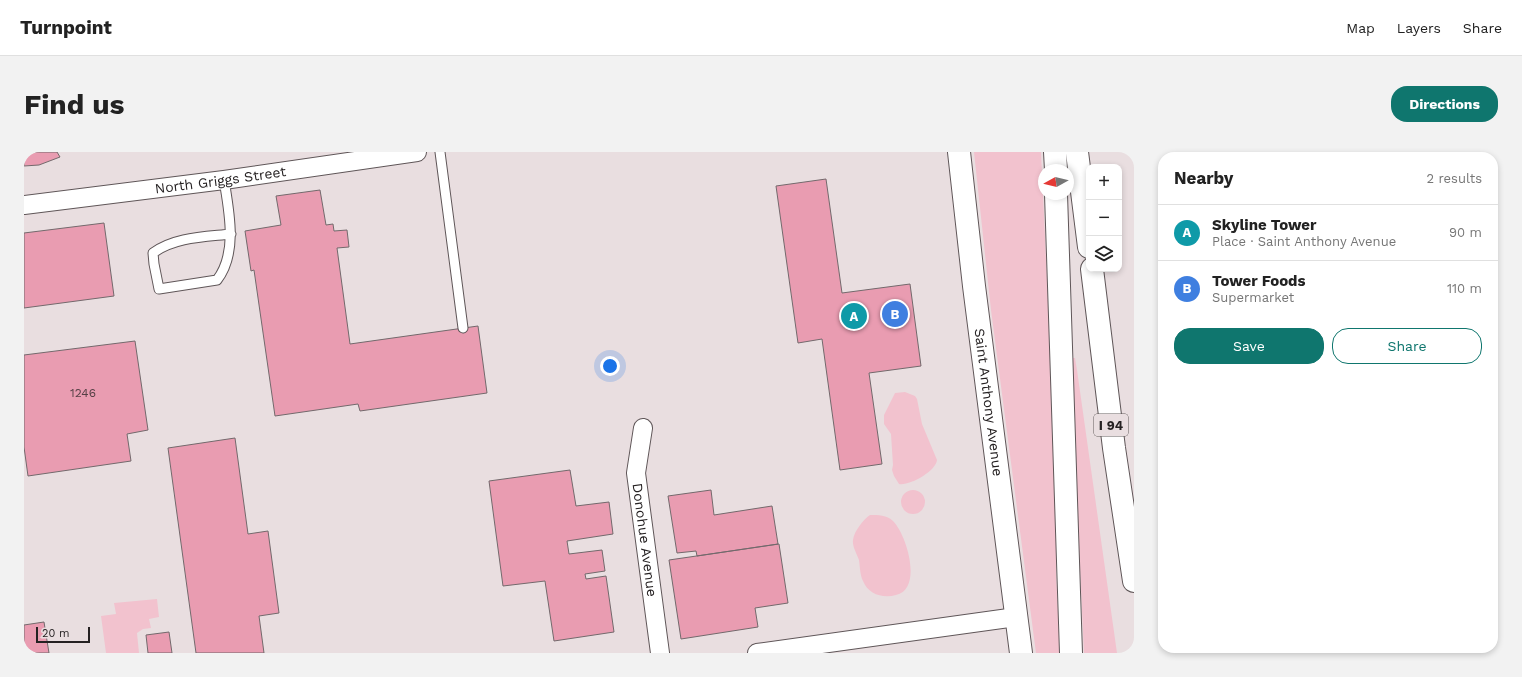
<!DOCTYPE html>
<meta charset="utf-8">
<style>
:root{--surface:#fff;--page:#f2f2f2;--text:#222;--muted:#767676;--line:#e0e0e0;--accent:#0f766e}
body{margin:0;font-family:"Work Sans",sans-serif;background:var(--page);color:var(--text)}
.controls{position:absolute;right:12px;top:12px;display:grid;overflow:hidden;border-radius:8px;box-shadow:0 2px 6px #0003}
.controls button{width:36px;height:36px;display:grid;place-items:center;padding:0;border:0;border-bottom:1px solid var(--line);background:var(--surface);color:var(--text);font:20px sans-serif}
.compass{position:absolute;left:1014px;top:12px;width:36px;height:36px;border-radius:50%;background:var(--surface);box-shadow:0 2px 6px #0003;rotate:262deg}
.scale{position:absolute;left:12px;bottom:10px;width:54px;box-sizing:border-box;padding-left:4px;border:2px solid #252122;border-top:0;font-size:11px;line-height:14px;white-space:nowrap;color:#252122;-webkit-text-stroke:3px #e9dee0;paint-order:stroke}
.you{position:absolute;left:586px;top:214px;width:14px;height:14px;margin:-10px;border:3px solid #fff;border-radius:50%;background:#1a73e8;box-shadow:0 0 0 6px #1a73e833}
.badge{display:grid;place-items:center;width:26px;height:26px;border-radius:50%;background:var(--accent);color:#fff;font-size:13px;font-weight:700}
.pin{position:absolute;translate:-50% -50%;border:2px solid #fff;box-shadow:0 1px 4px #0006}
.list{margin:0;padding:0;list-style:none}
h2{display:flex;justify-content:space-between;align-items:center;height:52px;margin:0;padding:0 16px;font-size:17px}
h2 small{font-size:13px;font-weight:400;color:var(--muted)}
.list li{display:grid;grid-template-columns:26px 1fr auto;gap:12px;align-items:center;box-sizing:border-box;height:56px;padding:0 16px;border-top:1px solid var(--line)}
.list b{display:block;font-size:15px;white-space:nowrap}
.list p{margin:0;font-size:13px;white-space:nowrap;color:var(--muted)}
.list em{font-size:13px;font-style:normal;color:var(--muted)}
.actions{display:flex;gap:8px;padding:12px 16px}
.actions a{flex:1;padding:9px 0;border:1px solid var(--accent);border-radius:16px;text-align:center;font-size:14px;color:var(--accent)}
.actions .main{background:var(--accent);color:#fff}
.icon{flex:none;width:22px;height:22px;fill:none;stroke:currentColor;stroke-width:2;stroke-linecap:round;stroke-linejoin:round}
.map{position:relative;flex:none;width:1110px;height:501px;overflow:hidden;border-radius:16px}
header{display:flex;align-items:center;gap:24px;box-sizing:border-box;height:56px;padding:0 20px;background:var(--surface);border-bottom:1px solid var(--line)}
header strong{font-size:19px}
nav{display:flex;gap:22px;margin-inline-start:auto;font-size:14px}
.intro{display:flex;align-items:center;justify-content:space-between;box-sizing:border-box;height:96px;padding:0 24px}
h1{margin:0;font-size:28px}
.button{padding:10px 18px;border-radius:16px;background:var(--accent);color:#fff;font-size:14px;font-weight:700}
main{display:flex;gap:24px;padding:0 24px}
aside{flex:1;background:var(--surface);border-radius:16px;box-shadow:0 2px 6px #0003}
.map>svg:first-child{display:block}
</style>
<header>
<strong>Turnpoint</strong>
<nav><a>Map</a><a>Layers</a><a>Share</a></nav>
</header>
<div class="intro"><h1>Find us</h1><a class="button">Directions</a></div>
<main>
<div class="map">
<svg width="1110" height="501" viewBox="0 0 1110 501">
<rect width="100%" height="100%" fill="#e9dee0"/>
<path fill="#f2c2ce" d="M950 0H1017L1032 318V421L1036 501H1012L967 158Z
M1046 206H1051L1053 218 1093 501H1060Z
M881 240 891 244 893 247 898 272 913 308C912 319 886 334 875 332L870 324 868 318 869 313 867 282 860 272V263L871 241Z
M877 350a12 12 0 1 1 24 0a12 12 0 1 1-24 0Z
M846 363C854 363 863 363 869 369 883 383 899 437 872 443 859 447 844 442 839 429 836 423 836 415 835 408 833 402 828 394 829 388 830 379 840 367 846 363Z
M133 447 135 465 125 467 127 476 119 477 113 481 115 501H82L77 464 92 462 90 451Z"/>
<path fill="#e99cb1" stroke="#73696c" d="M0 0H33L36 5 15 13 0 14Z
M802 27 818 141 886 132 897 214 845 221 858 312 816 318 798 187 774 191 752 34Z
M296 38 302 73 309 72 310 79 323 78 325 95 313 96 326 192 454 174 463 241 336 259 334 252 251 264 230 118 227 119 221 79 257 73 252 44Z
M80 71 90 144 0 156V81Z
M111 189 124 278 103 282 107 309 4 324 0 295V203Z
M211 286 224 382 244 379 255 461 235 464 240 501H172L144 296Z
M546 318 552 354 585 350 589 382 543 389 545 402 578 398 581 419 561 422 562 427 582 424 590 480 530 489 521 429 479 434 465 329Z
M687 338 690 363 748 354 754 392 673 404 672 399 653 401 644 344Z
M755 392 764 451 731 456 734 475 657 487 645 408Z
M20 470 25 501H0V473Z
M145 480 148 501H124L122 483Z"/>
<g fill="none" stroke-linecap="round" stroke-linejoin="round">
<g stroke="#5f5658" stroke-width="11">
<path id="lane" d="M416 0 439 176
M200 28C205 59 214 101 193 128L135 137 130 112 129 101C151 85 181 85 207 82"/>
</g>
<g stroke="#5f5658" stroke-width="20">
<g id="street">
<path id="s1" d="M0 53 200 28 393 0"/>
<path id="s2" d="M619 276 612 321 636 501"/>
<path d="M733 501 992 465"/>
</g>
</g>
<g stroke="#5f5658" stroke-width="24">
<g id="secondary">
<path id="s3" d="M935 0 950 134 997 501"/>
</g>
</g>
<g stroke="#5f5658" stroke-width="24">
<path id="highway" d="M1031 0 1032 18
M1053 0 1065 95
M1032 42 1047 501
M1068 117 1090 296 1110 429"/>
</g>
<use href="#lane" stroke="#fff" stroke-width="9"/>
<use href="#street" stroke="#fff" stroke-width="18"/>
<use href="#secondary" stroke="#fff" stroke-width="22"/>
<use href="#highway" stroke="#fff" stroke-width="22"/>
</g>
<g text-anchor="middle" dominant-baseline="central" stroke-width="4" stroke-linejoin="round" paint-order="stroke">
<g font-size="12" fill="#564046">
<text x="59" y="241">1246</text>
</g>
<rect fill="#e9dee0" stroke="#605a5b" stroke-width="1" x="1070" y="262" width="34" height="22" rx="3"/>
<g font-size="13" font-weight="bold" fill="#252122">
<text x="1087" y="273">I 94</text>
</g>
<g font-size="14" fill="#252122" stroke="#e9dee0">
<text stroke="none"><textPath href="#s1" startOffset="198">North Griggs Street</textPath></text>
<text stroke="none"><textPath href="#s3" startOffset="252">Saint Anthony Avenue</textPath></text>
<text stroke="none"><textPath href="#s2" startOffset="113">Donohue Avenue</textPath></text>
</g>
</g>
</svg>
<div class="controls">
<button>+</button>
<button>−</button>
<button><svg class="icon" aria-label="layers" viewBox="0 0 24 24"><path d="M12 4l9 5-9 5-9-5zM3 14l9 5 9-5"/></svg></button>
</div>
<svg class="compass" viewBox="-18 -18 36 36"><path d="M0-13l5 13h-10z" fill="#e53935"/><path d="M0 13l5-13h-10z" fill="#767676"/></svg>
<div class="scale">20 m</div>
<div class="you"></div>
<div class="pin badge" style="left:830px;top:164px;background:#0f9aa8">A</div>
<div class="pin badge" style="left:871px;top:162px;background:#3f7fe0">B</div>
</div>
<aside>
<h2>Nearby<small>2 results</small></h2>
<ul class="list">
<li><span class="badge" style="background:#0f9aa8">A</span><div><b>Skyline Tower</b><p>Place · Saint Anthony Avenue</p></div><em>90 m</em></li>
<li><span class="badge" style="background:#3f7fe0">B</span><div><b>Tower Foods</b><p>Supermarket</p></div><em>110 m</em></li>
</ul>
<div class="actions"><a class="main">Save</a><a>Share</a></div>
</aside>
</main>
